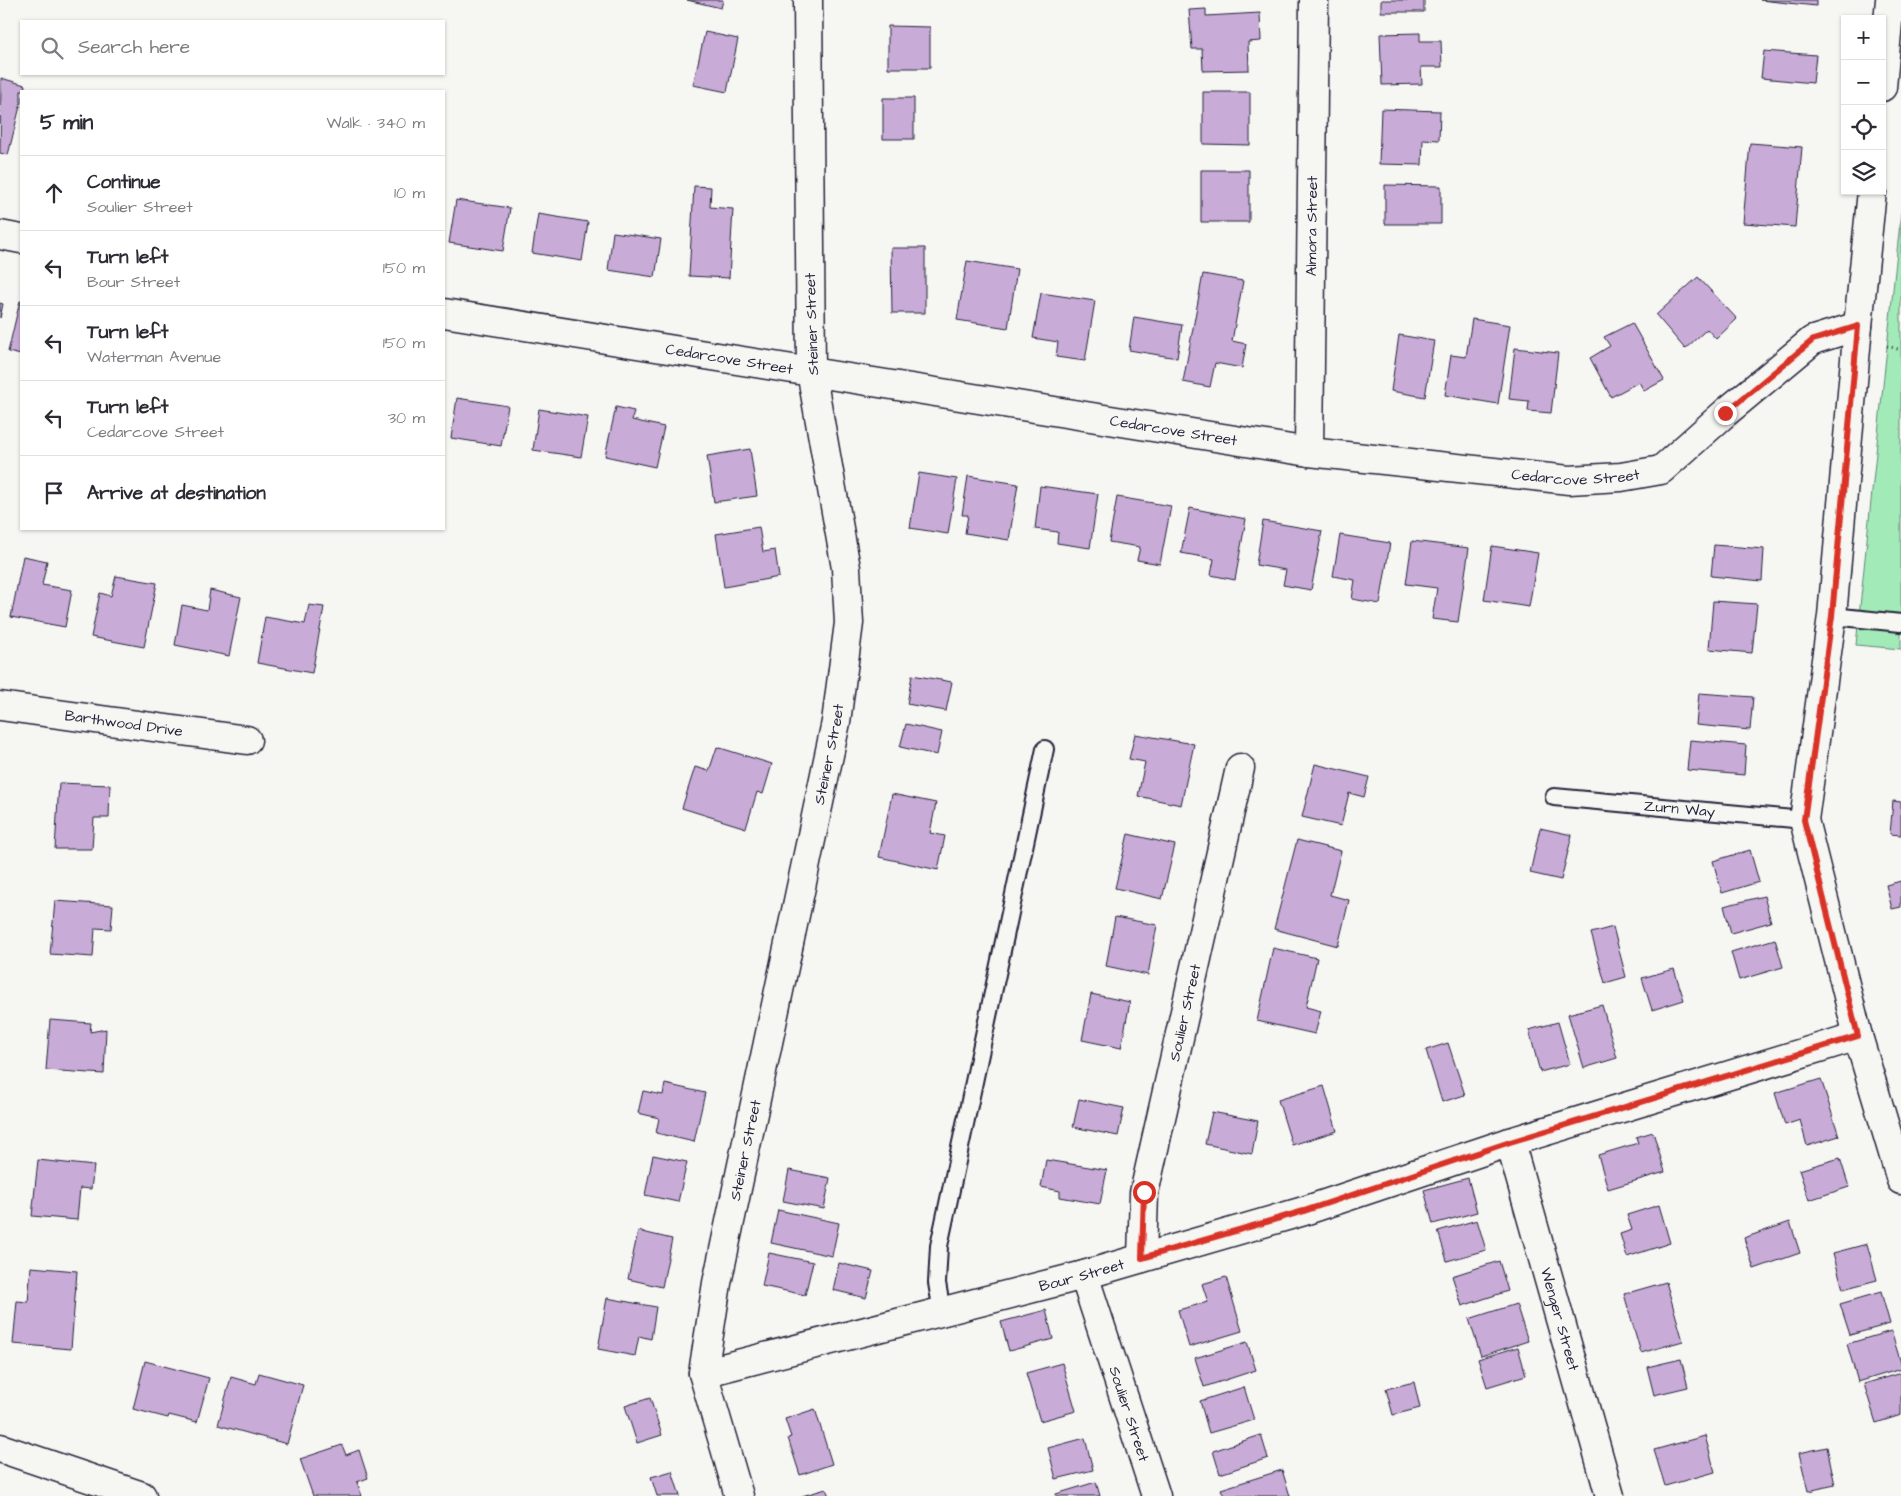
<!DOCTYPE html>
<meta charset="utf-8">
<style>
:root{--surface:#fff;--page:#f7f7f7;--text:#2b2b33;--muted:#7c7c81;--line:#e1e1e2}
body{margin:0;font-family:"Architects Daughter",sans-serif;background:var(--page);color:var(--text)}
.controls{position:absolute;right:15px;top:15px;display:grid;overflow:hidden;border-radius:0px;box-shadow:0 1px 4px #0004}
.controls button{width:45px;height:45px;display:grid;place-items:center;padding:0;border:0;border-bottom:1px solid var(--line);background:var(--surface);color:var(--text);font:25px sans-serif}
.stop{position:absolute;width:15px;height:15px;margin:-11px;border:4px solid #d93025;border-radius:50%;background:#fff}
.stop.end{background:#d93025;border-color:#fff;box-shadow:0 1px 5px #0008}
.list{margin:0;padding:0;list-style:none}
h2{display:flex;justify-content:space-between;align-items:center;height:65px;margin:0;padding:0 20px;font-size:21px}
h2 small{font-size:16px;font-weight:400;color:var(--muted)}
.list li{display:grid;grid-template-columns:32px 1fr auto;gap:15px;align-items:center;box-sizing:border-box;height:75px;padding:0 20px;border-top:1px solid var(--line)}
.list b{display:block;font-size:19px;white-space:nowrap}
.list p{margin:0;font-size:16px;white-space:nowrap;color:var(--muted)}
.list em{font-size:16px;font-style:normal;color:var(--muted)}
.icon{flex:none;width:28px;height:28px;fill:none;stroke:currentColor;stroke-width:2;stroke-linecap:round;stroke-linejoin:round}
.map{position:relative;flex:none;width:1901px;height:1496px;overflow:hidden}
.search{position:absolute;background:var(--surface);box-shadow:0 1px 4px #0004;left:20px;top:20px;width:425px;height:55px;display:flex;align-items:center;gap:12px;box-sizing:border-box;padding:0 18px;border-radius:0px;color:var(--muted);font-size:19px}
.panel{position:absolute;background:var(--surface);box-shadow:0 1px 4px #0004;left:20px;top:90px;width:425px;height:440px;border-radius:0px}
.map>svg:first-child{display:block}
</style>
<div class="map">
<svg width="1901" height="1496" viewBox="0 0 1901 1496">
<rect width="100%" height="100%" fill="#f6f6f2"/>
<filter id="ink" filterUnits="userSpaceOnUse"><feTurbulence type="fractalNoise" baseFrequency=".02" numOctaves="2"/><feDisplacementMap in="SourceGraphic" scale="10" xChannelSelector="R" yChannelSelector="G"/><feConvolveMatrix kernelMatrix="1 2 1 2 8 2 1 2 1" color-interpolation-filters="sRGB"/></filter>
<g filter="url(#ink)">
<path fill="#a2eab7" stroke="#628679" d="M1901 213V649L1856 645Z"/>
<path fill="#c9abd7" stroke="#22223b" d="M687 0H723L721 8Z
M1381 0H1424V12H1381Z
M1760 0H1816V6Z
M1206 9V16L1260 13 1261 41 1248 42 1249 70 1203 71 1202 49H1192L1189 10Z
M888 26 930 27V68H888Z
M705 32 738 39 727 92 693 85Z
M1420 33V41H1441L1442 67H1421L1422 84 1382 85 1380 34Z
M1764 51 1816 55 1813 83 1761 78Z
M1 78 25 85 24 91H21V102L8 155 0 153Z
M1203 92H1250V145L1203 144Z
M883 98H914V139H883Z
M1381 109 1440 111 1439 140 1423 139 1422 165 1379 164Z
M1750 143 1802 147 1795 227 1743 223Z
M1201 170H1249V222H1201Z
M1385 185 1441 186V224H1385Z
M694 186 711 187 710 207 733 209 729 278 689 276Z
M456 200 510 208 503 251 449 243Z
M538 214 588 222 582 261 532 253Z
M613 232 661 239 655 277 608 270Z
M891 248H925V313H892Z
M967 261 1017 269 1008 328 957 320Z
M1203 274 1243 281 1232 341 1246 344 1242 368 1215 363 1210 387 1183 382Z
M1698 277 1737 319 1716 339 1707 329 1685 349 1656 315Z
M1041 293 1095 301 1085 361 1056 357 1058 342 1033 338Z
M20 301H21V355L8 352Z
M0 303 3 304 0 318Z
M1134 317 1182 325 1177 358 1129 350Z
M1472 319 1510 325 1498 404 1445 395 1451 355 1466 357Z
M1632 323 1664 380 1644 391 1639 382 1611 397 1590 358 1610 346 1604 337Z
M1399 335 1434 341 1425 397 1391 391Z
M1515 348 1558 353 1551 413 1528 411 1529 401 1509 399Z
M457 398 508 406 501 446 451 438Z
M616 407 634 411 632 420 664 427 655 467 605 456Z
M539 409 588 417 581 457 533 450Z
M750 449 757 496 714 502 707 456Z
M919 473 957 479 948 534 910 528Z
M968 476 1018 484 1009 540 965 533 968 515H962Z
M1040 486 1098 494 1090 548 1057 543 1058 532 1035 529Z
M1117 497 1171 506 1160 564 1137 560 1140 547 1109 542Z
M1190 508 1246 519 1235 580 1211 575 1214 559 1181 553Z
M1263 521 1322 531 1311 590 1283 585 1286 570 1256 565Z
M759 527 763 552 775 550 779 577 724 587 716 534Z
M1340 535 1390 543 1380 604 1352 599 1355 580 1333 576Z
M1412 541 1469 548 1458 622 1432 619 1437 588 1406 584Z
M1714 545 1764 549 1762 581 1711 576Z
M1492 546 1538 553 1529 607 1484 600Z
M23 556 47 561 42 585 72 590 65 627 11 617Z
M116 576 157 583 144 647 91 637 100 593 111 596Z
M210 590 241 597 229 656 175 645 182 605 207 610Z
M1713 601 1757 604 1752 653 1709 649Z
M309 605 324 607 312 673 257 663 265 617 305 624Z
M912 675 952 682 946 711 907 704Z
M1699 693 1753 697 1750 730 1696 725Z
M906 724 942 732 937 755 900 747Z
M1135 734 1194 744 1181 805 1138 796 1145 762 1129 759Z
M1690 740 1746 745 1744 775 1687 770Z
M717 747 772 764 763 794 757 792 746 828 682 808 695 767 709 771Z
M1315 764 1369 777 1364 797 1349 793 1341 826 1302 817Z
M59 783 110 785 109 818H94L92 849H55Z
M892 794 936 803 930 833 945 836 938 870 879 857Z
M1893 801 1901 802V835L1890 834Z
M1540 828 1572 835 1561 880 1530 873Z
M1128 834 1175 845 1162 899 1115 888Z
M1297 840 1341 851 1330 895 1349 900 1338 946 1274 929Z
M1750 850 1759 882 1722 893 1713 861Z
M1901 881V907L1892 909 1886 885Z
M1764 896 1771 922 1731 933 1724 906Z
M55 901 113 905 111 929 95 928 93 957 50 954Z
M1115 917 1157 925 1148 975 1106 966Z
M1613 927 1626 977 1605 983 1591 933Z
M1775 939 1783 967 1739 980 1731 952Z
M1273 948 1317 958 1306 1007 1321 1011 1315 1034 1257 1021Z
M1674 969 1684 1000 1652 1010 1642 978Z
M1091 994 1130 1002 1121 1048 1082 1040Z
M1602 1005 1617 1058 1584 1068 1568 1014Z
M50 1020 91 1023 90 1032 106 1029 104 1074 46 1070Z
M1558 1022 1570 1064 1540 1072 1529 1030Z
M1448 1043 1465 1095 1442 1102 1426 1050Z
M1821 1079 1839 1136 1807 1146 1800 1120 1785 1125 1775 1093Z
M665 1084 705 1093 694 1142 656 1133 659 1118 638 1113 643 1091 663 1095Z
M1324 1086 1337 1131 1292 1145 1278 1100Z
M1079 1099 1124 1108 1118 1136 1073 1127Z
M1212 1112 1258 1121 1252 1154 1205 1144Z
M1653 1132 1665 1172 1608 1189 1598 1155 1638 1143 1636 1137Z
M653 1155 687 1162 678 1202 645 1195Z
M1840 1158 1849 1187 1809 1200 1799 1170Z
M38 1160 94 1166 91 1189 80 1188 77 1220 32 1216Z
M1046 1160 1107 1170 1100 1204 1060 1197V1191L1041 1187Z
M789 1170 830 1178 824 1209 783 1201Z
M1468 1178 1477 1212 1433 1224 1424 1190Z
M1659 1205 1670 1243 1627 1257 1620 1234 1632 1230 1627 1215Z
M778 1210 839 1223 832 1256 771 1243Z
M1477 1220 1486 1250 1447 1261 1438 1231Z
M1790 1222 1800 1253 1754 1269 1744 1238Z
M638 1231 672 1239 662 1287 628 1279Z
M1867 1244 1877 1280 1843 1289 1833 1253Z
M769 1253 813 1262 805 1295 762 1286Z
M1499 1261 1508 1291 1462 1306 1452 1276Z
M839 1263 873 1271 866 1298 833 1290Z
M31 1267 77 1271 71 1349 13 1344 17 1301 28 1302Z
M1226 1277 1242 1331 1189 1347 1178 1310 1208 1302 1202 1284Z
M1666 1282 1683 1341 1641 1353 1624 1294Z
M1881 1292 1890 1324 1850 1335 1840 1304Z
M607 1298 656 1307 651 1339 639 1336 635 1356 598 1349Z
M1516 1304 1528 1341 1481 1356 1469 1319Z
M1046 1310 1053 1339 1009 1351 1001 1322Z
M1891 1331 1901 1363V1369L1858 1382 1847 1344Z
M1247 1342 1256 1370 1204 1387 1195 1358Z
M1518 1347 1526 1375 1487 1387 1478 1359Z
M1681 1359 1688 1387 1654 1395 1647 1367Z
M145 1361 209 1378 197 1422 169 1415 168 1418 133 1409Z
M1062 1363 1076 1411 1040 1421 1026 1373Z
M259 1373 303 1385 287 1444 218 1425 231 1377 256 1384Z
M1901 1373V1415L1876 1423 1864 1384Z
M1414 1382 1420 1408 1393 1415 1386 1389Z
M1244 1387 1254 1420 1209 1433 1200 1401Z
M650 1398 662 1435 637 1443 625 1406Z
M815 1409 832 1464 800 1475 788 1438 791 1437 785 1419Z
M1261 1435 1268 1458 1220 1474 1213 1451Z
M1705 1436 1715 1472 1665 1486 1654 1450Z
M1085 1438 1093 1470 1056 1479 1048 1448Z
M342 1445 346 1455 359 1450 368 1478 357 1482 362 1496H313L300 1459Z
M1827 1447 1835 1485 1808 1491 1799 1453Z
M1282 1470 1290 1496H1224L1221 1489Z
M672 1471 680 1496H657L651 1477Z
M1096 1482 1100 1496H1056V1494Z
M826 1489 829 1496H802Z"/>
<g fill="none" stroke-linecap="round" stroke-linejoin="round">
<g stroke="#22223b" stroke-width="20">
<g id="lane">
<path d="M1832 616 1901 623"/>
<path id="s1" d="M1554 797 1804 820"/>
<path d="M942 1312 937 1283 939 1246 1045 749"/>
</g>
</g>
<g stroke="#22223b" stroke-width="31">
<g id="street">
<path d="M1882 87 1890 0"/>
<path d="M1872 191 1858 326 1832 616 1804 820 1858 1036 1901 1180"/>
<path d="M0 235 21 239"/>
<path id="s2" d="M444 313 1309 452 1569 480 1621 477 1661 470 1725 413 1813 340 1858 326"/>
<path id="s3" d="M1309 452 1314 0"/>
<path id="s4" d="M0 706 247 740"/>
<path id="s5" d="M1510 1142 1610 1496"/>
<path id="s6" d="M1142 1258 1144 1193 1240 768"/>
<path id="s7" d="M1084 1275 1156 1496"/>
<path id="s8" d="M703 1373 1084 1275 1304 1211 1510 1142 1858 1036"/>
<path d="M0 1448 142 1496"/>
<path id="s9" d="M739 1496 703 1373 717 1283 836 722 849 623 846 568 811 371 808 0"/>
</g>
</g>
<path stroke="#22223b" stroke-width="3" stroke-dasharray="1 4" stroke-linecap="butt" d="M1887 346 1901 350"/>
<use href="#lane" stroke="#f6f6f2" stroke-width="16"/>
<use href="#street" stroke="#f6f6f2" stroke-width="28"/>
</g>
</g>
<g fill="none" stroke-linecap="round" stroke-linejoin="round" filter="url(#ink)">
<path stroke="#d93025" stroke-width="6" d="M1144 1192 1142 1258 1304 1211 1510 1142 1858 1036 1804 820 1832 616 1858 326 1813 340 1725 413"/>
</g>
<g text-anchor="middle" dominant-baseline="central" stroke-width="5" stroke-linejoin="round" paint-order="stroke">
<g font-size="15" fill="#22223b" stroke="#f6f6f2">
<text stroke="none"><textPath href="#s3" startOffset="226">Almora Street</textPath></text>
<text transform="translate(812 324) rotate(-92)">Steiner Street</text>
<text stroke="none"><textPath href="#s2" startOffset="289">Cedarcove Street</textPath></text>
<text stroke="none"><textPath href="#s2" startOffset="739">Cedarcove Street</textPath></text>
<text stroke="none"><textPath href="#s2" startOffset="1144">Cedarcove Street</textPath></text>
<text stroke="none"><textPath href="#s4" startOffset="125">Barthwood Drive</textPath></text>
<text stroke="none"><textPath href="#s9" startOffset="760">Steiner Street</textPath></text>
<text stroke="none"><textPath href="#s1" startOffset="126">Zurn Way</textPath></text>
<text stroke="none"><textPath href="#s6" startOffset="250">Soulier Street</textPath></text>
<text stroke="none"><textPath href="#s9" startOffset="355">Steiner Street</textPath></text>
<text stroke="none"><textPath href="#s8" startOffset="391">Bour Street</textPath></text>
<text stroke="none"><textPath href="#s5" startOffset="184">Wenger Street</textPath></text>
<text stroke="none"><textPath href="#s7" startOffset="146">Soulier Street</textPath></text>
</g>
</g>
</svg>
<div class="controls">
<button>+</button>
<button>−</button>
<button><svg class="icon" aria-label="locate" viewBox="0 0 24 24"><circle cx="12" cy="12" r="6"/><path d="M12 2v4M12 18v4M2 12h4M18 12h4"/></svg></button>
<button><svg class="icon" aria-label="layers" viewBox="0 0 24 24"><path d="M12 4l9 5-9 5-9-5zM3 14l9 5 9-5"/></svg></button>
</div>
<div class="stop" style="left:1144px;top:1192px"></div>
<div class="stop end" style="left:1725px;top:413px"></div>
<div class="search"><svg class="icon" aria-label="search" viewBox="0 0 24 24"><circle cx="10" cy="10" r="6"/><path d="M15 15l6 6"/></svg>Search here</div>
<section class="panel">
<h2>5 min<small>Walk · 340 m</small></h2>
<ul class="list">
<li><svg class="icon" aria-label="ahead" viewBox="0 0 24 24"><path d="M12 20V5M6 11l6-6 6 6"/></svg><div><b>Continue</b><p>Soulier Street</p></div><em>10 m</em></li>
<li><svg class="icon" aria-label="left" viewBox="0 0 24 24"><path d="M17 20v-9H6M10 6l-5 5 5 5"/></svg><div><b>Turn left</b><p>Bour Street</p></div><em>150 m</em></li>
<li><svg class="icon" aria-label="left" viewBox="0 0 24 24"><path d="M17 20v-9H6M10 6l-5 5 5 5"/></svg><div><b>Turn left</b><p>Waterman Avenue</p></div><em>150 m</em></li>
<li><svg class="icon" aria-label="left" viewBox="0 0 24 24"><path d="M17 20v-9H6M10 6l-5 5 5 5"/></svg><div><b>Turn left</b><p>Cedarcove Street</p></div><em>30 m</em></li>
<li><svg class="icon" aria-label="arrive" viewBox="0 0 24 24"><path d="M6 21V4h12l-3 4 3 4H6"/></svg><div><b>Arrive at destination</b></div></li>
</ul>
</section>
</div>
